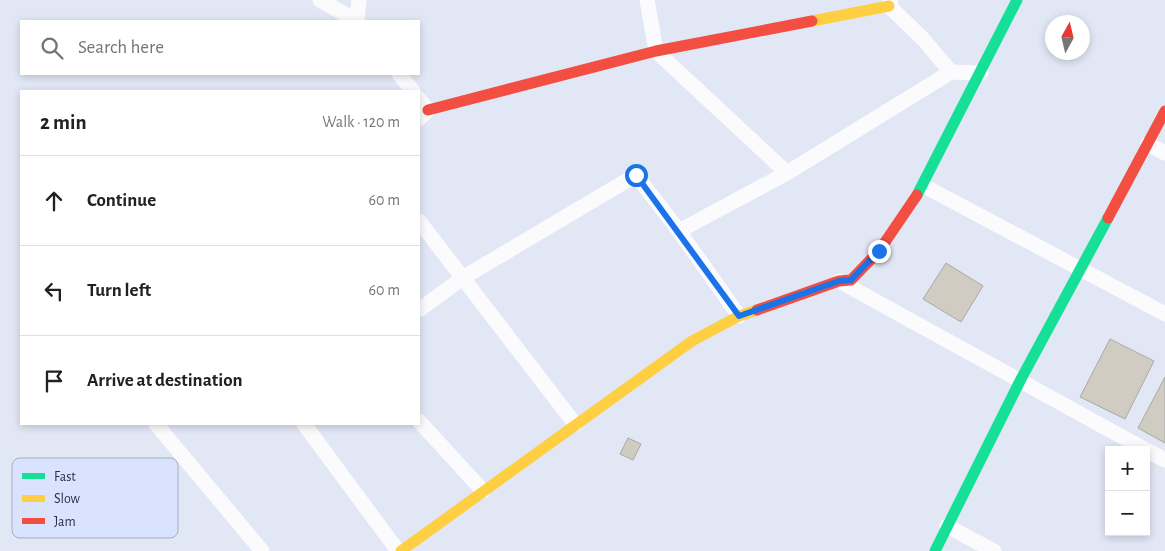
<!DOCTYPE html>
<meta charset="utf-8">
<style>
:root{--surface:#fff;--page:#f6f6f6;--text:#202124;--muted:#757577;--line:#e0e0e0}
body{margin:0;font-family:"Alegreya Sans",sans-serif;background:var(--page);color:var(--text)}
.controls{position:absolute;right:15px;bottom:15px;display:grid;overflow:hidden;border-radius:0px;box-shadow:0 2px 8px #0003}
.controls button{width:45px;height:45px;display:grid;place-items:center;padding:0;border:0;border-bottom:1px solid var(--line);background:var(--surface);color:var(--text);font:25px sans-serif}
.compass{position:absolute;left:1045px;top:15px;width:45px;height:45px;border-radius:50%;background:var(--surface);box-shadow:0 2px 8px #0003;rotate:8deg}
.stop{position:absolute;width:15px;height:15px;margin:-11px;border:4px solid #1a73e8;border-radius:50%;background:#fff}
.stop.end{background:#1a73e8;border-color:#fff;box-shadow:0 1px 5px #0008}
.list{margin:0;padding:0;list-style:none}
h2{display:flex;justify-content:space-between;align-items:center;height:65px;margin:0;padding:0 20px;font-size:21px}
h2 small{font-size:16px;font-weight:400;color:var(--muted)}
.list li{display:grid;grid-template-columns:32px 1fr auto;gap:15px;align-items:center;box-sizing:border-box;height:90px;padding:0 20px;border-top:1px solid var(--line)}
.list b{display:block;font-size:19px;white-space:nowrap}
.list em{font-size:16px;font-style:normal;color:var(--muted)}
.icon{flex:none;width:28px;height:28px;fill:none;stroke:currentColor;stroke-width:2;stroke-linecap:round;stroke-linejoin:round}
.map{position:relative;flex:none;width:1165px;height:551px;overflow:hidden}
.search{position:absolute;background:var(--surface);box-shadow:0 2px 8px #0003;left:20px;top:20px;width:400px;height:55px;display:flex;align-items:center;gap:12px;box-sizing:border-box;padding:0 18px;border-radius:0px;color:var(--muted);font-size:19px}
.panel{position:absolute;background:var(--surface);box-shadow:0 2px 8px #0003;left:20px;top:90px;width:400px;height:335px;border-radius:0px}
.map>svg:first-child{display:block}
</style>
<div class="map">
<svg width="1165" height="551" viewBox="0 0 1165 551">
<rect width="100%" height="100%" fill="#e2e7f5"/>
<path fill="#d0ccc2" stroke="#a9a9a7" d="M946 263 983 286 961 322 923 299Z
M1110 339 1154 361 1125 419 1080 397Z
M1165 377V443L1138 428Z
M628 438 641 444 633 460 620 454Z"/>
<g fill="none" stroke-linecap="round" stroke-linejoin="round">
<path stroke="#fbfbfe" stroke-width="15" d="M320 0 357 21
M647 0 656 51 787 173
M891 0 889 6 923 39 951 72 981 73
M357 20 359 0
M399 74 413 91
M419 99 428 110 419 119
M1148 144 1165 153
M924 186 1165 314
M419 221 575 424
M679 231 787 173 951 72
M839 281 1146 450
M419 310 464 277 636 175 679 231 739 316
M419 421 483 491
M156 424 262 551
M304 424 398 551
M1146 450 1165 460
M947 526 994 551"/>
<path stroke="#16e098" stroke-width="11" d="M917 195 1017 0
M935 551 1021 379 1108 218"/>
<path stroke="#ffcf43" stroke-width="11" d="M812 21 889 6
M401 551 692 341 739 316 757 310"/>
<path stroke="#f24e42" stroke-width="11" d="M428 110 656 51 812 21
M1108 218 1165 111
M757 310 839 281 851 280 879 251 917 195"/>
</g>
<g fill="none" stroke-linecap="round" stroke-linejoin="round">
<path stroke="#1a73e8" stroke-width="6" d="M636 175 739 316 839 281 851 280 879 251"/>
</g>
<rect x="12" y="458" width="166" height="80" rx="8" fill="#dae3fd" stroke="#a5adc4" stroke-width="1"/>
<rect x="22" y="473" width="23" height="6" fill="#16e098"/>
<rect x="22" y="495" width="23" height="7" fill="#ffcf43"/>
<rect x="22" y="518" width="23" height="6" fill="#f24e42"/>
<g font-size="14" fill="#2a3040">
<text x="54" y="481">Fast</text>
<text x="54" y="503">Slow</text>
<text x="54" y="526">Jam</text>
</g>
</svg>
<div class="controls">
<button>+</button>
<button>−</button>
</div>
<svg class="compass" viewBox="-18 -18 36 36"><path d="M0-13l5 13h-10z" fill="#e53935"/><path d="M0 13l5-13h-10z" fill="#757577"/></svg>
<div class="stop" style="left:636px;top:175px"></div>
<div class="stop end" style="left:879px;top:251px"></div>
<div class="search"><svg class="icon" aria-label="search" viewBox="0 0 24 24"><circle cx="10" cy="10" r="6"/><path d="M15 15l6 6"/></svg>Search here</div>
<section class="panel">
<h2>2 min<small>Walk · 120 m</small></h2>
<ul class="list">
<li><svg class="icon" aria-label="ahead" viewBox="0 0 24 24"><path d="M12 20V5M6 11l6-6 6 6"/></svg><div><b>Continue</b></div><em>60 m</em></li>
<li><svg class="icon" aria-label="left" viewBox="0 0 24 24"><path d="M17 20v-9H6M10 6l-5 5 5 5"/></svg><div><b>Turn left</b></div><em>60 m</em></li>
<li><svg class="icon" aria-label="arrive" viewBox="0 0 24 24"><path d="M6 21V4h12l-3 4 3 4H6"/></svg><div><b>Arrive at destination</b></div></li>
</ul>
</section>
</div>
